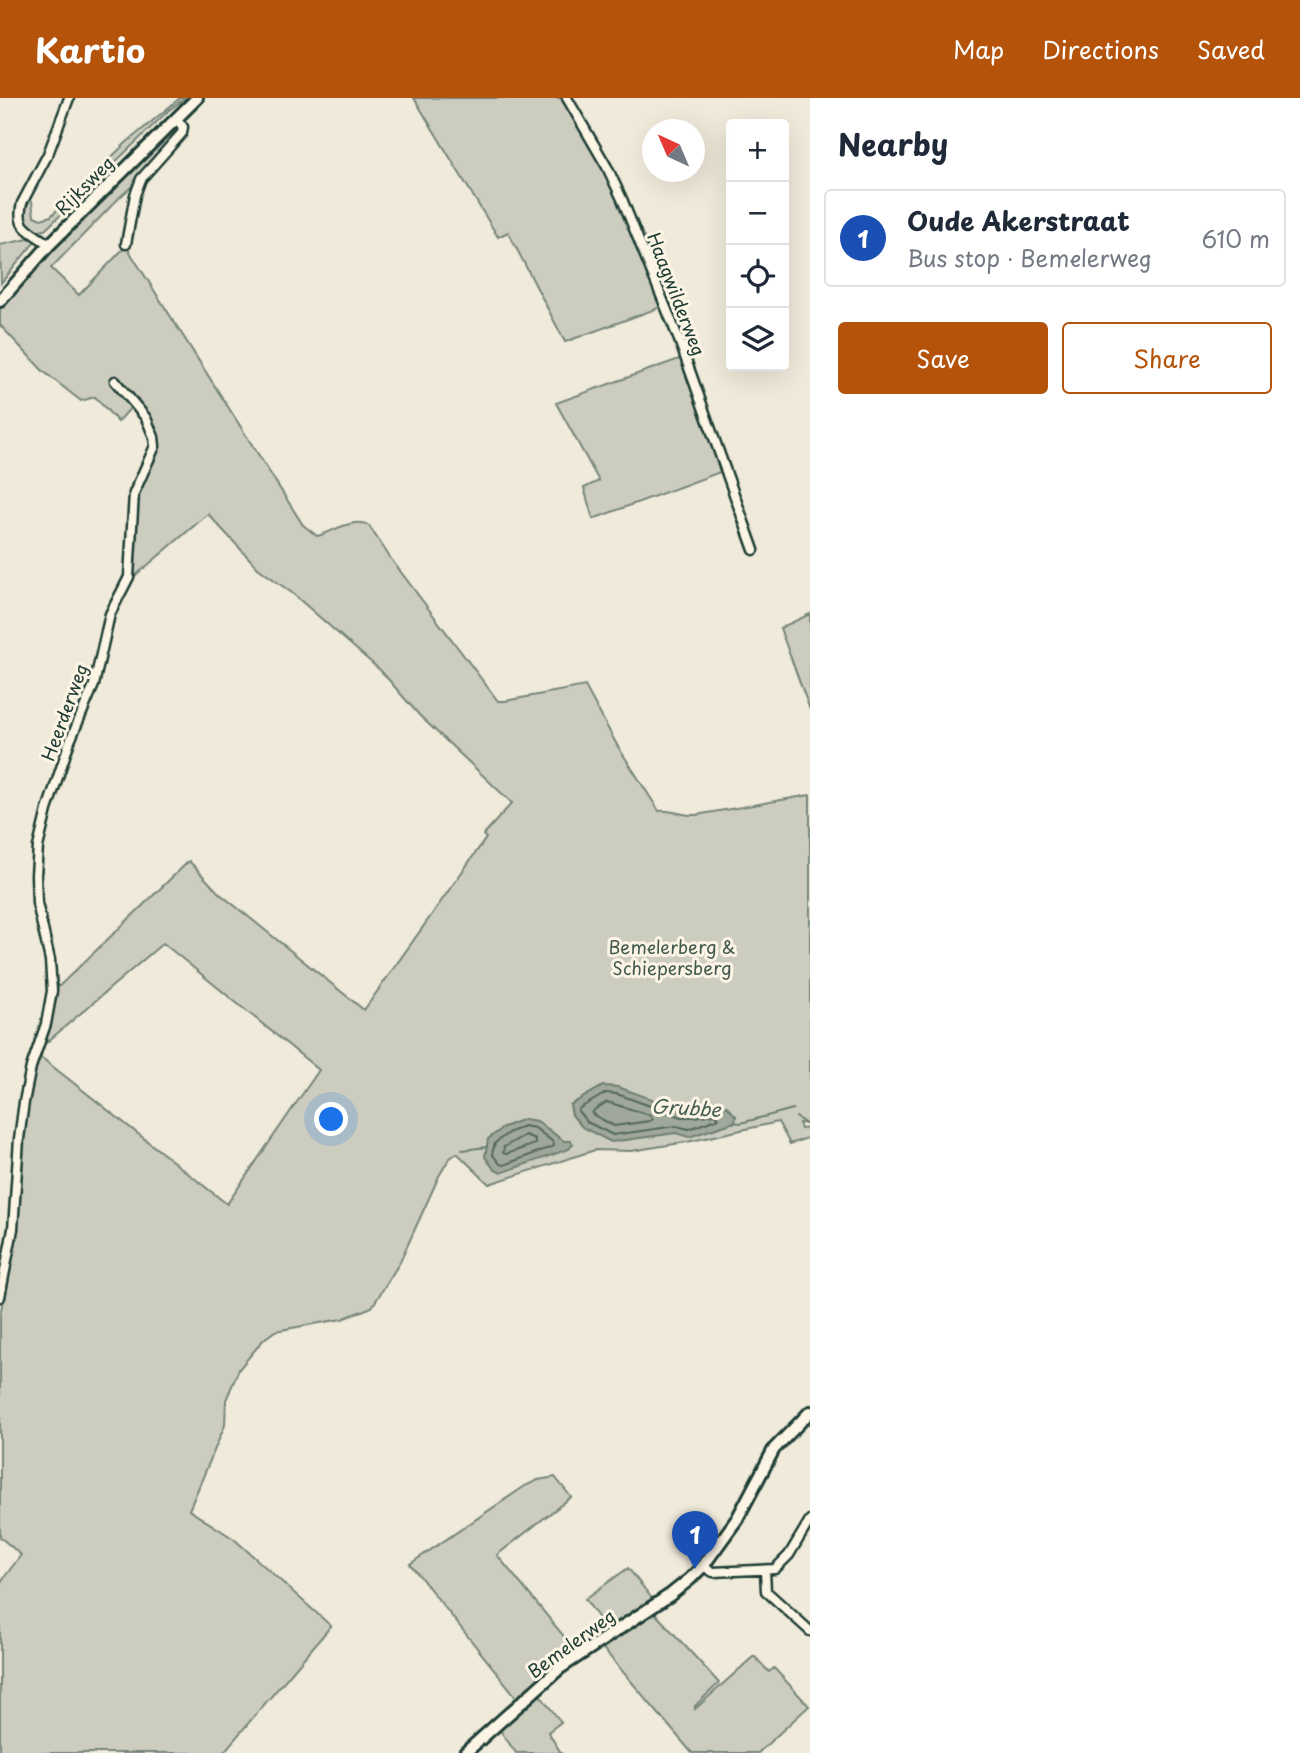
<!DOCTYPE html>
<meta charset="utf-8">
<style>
:root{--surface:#fff;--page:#f2f2f3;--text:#1f2937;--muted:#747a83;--line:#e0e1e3;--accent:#b45309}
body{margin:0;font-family:"Playpen Sans",sans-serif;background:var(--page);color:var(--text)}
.controls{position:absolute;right:21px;top:21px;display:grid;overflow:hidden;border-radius:7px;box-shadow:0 7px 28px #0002}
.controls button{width:63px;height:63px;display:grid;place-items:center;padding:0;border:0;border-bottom:2px solid var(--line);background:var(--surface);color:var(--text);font:35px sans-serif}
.compass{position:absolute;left:642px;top:21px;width:63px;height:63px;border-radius:50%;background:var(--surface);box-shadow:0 7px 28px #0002;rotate:316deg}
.you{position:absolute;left:332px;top:1022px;width:24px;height:24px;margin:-18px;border:5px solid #fff;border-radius:50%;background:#1a73e8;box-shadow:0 0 0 10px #1a73e833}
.badge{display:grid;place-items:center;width:46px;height:46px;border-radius:50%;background:var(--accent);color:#fff;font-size:23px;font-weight:700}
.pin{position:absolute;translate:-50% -58px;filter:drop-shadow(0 2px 4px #0008)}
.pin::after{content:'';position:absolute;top:37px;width:24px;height:21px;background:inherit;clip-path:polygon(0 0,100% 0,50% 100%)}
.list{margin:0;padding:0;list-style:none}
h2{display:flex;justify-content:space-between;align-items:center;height:91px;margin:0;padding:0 28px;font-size:30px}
h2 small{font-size:23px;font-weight:400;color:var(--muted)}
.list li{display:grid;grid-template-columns:46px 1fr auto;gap:21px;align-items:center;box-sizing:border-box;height:98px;margin:0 14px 14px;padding:0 14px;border:2px solid var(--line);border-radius:7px}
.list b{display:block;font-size:26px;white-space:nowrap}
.list p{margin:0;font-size:23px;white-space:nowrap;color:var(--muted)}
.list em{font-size:23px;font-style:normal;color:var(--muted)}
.actions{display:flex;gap:14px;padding:21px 28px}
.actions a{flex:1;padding:16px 0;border:2px solid var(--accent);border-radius:7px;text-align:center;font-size:24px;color:var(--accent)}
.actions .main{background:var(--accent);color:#fff}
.icon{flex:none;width:38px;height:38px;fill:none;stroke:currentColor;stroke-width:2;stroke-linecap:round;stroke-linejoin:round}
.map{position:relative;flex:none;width:810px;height:1655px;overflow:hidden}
header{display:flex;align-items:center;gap:42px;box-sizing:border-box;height:98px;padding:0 35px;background:var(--accent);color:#fff}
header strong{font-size:33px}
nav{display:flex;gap:38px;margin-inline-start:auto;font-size:24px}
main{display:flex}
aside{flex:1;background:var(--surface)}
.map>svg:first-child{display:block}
</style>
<header>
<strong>Kartio</strong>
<nav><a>Map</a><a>Directions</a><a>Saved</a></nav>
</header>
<main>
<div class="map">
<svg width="810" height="1655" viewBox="0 0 810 1655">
<rect width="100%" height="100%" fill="#efeada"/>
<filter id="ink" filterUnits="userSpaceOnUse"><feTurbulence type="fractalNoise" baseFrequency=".0143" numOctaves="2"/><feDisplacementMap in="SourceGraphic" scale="14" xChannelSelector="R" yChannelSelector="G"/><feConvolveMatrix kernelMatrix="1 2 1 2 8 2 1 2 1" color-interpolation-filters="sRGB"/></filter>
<g filter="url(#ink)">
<path fill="#cccdbf" stroke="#76857a" stroke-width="2" d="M180 0H185L168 13 45 132H33L26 128 23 114 29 97 32 103 34 118 41 121 51 118 126 45Z
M414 0H563L610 79 664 208 565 244 508 134 498 139Z
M185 24 184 32 150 72 120 99 51 170 79 197 126 148 303 427 317 438C333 434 355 418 369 428L391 461 498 603H505L585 588 617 647 659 713C671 711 682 718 696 717L810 697V1026L799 1025 801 1031 810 1030V1039L790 1046 778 1024 687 1044 631 1053 595 1052 489 1086 457 1055 449 1061 439 1078 400 1164 372 1209 342 1221 275 1233 264 1241 239 1271 226 1302 225 1327 189 1412 234 1441 331 1528 223 1655H0V1485L21 1457 0 1439V1217L15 1143 20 1084V1047L31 981 38 957 227 1106 319 972 163 845 40 950 53 894 189 763 219 795 364 912 486 740 483 737 512 705 419 617 381 573 292 495 258 470 208 416 135 478 127 476 131 387 153 348 146 323 133 307 118 324 95 299 81 303 43 273 0 227V210L36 166 171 31 178 30Z
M28 141H37L1 185 0 147Z
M682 260 723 373 593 421 584 390 599 383 556 305Z
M810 516V612L780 530Z
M555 1379 571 1399 497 1457 576 1553 518 1601 410 1466 525 1388 538 1382Z
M628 1470 654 1503 608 1533 585 1501Z
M653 1513 719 1585 695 1608V1611L754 1558 769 1574 774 1570 809 1608 758 1655H692L600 1547Z
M537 1593 561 1624 548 1634 561 1655H516L497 1628Z"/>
<path fill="#9fa89a" stroke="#6c7d71" stroke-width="2" d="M603 988 618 989 682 1012 727 1008 736 1018 735 1024 689 1039 676 1035 611 1044 582 1029 572 1017 570 1007Z
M524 1021 537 1023 564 1043H571L573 1046 569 1051 501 1075 494 1071 485 1059 488 1041 504 1029Z"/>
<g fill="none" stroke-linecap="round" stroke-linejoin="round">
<path stroke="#52685d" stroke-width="2" d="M606 995 617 996 681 1019H693L716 1016 719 1020 689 1031 676 1028 613 1037 587 1024 578 1013 580 1010Z
M607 1004 650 1017 653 1021 650 1023 614 1028 592 1016 594 1012Z
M524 1028 535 1030 553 1044 554 1048 504 1067 500 1066 492 1056 495 1045 508 1035Z
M525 1037 535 1041V1046L506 1056 503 1055 504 1049Z"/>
<path stroke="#6c7d71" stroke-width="2" d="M796 1019 810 1029
M733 1024 741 1025 793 1011
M462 1052 487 1049"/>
<g stroke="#1f3d34" stroke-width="13">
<path id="street" d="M567 0 607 69 622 101 679 242 754 452
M126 146 135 97 141 81 182 35 183 29 176 20
M49 147C32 132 15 133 22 105L48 56 69 0
M0 1199 13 1131 19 1041 24 1004 31 969 46 926 52 893 50 862 37 805 36 777 38 749 47 712 70 643 94 587 110 516 129 479 134 395 155 348 154 339 146 320 115 283
M703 1468 713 1474 775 1471 789 1457 810 1422
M765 1473 766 1493 810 1533"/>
</g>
<g stroke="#1f3d34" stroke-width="16">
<path id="secondary" d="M0 203 49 147 197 0
M465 1655 560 1570 670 1497 690 1481 703 1468 737 1421 774 1351 810 1314"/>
</g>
<use href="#street" stroke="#fcf5e5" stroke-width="8"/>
<use href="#secondary" stroke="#fcf5e5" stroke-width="10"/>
</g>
</g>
<g text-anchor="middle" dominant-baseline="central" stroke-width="6" stroke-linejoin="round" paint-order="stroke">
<g font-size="18" fill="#1f3d34" stroke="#fcf5e5">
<text transform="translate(84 87) rotate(-45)">Rijksweg</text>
<text transform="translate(677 196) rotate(69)">Haagwilderweg</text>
<text transform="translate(64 614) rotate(-70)">Heerderweg</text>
<text transform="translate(571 1545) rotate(-36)">Bemelerweg</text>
</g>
<g font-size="18" fill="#425a50" stroke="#fcf5e5">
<text x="672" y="848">Bemelerberg &amp;<tspan x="672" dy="21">Schiepersberg</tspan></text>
</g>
<g font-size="19" font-style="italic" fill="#455d53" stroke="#fcf5e5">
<text transform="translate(686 1009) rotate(3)">Grubbe</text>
</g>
</g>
</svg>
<div class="controls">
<button>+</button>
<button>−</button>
<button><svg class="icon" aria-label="locate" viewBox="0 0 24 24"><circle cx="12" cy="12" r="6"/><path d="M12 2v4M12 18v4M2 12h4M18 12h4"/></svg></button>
<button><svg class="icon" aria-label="layers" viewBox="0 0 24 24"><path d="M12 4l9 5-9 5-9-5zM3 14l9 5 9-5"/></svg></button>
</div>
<svg class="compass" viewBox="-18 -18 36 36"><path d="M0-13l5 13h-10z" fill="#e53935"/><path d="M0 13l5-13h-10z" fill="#747a83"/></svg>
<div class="you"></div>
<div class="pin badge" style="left:695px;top:1471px;background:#1a4fb4">1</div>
</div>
<aside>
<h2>Nearby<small></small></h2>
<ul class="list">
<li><span class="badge" style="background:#1a4fb4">1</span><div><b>Oude Akerstraat</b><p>Bus stop · Bemelerweg</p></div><em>610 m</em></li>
</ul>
<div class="actions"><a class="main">Save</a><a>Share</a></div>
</aside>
</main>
